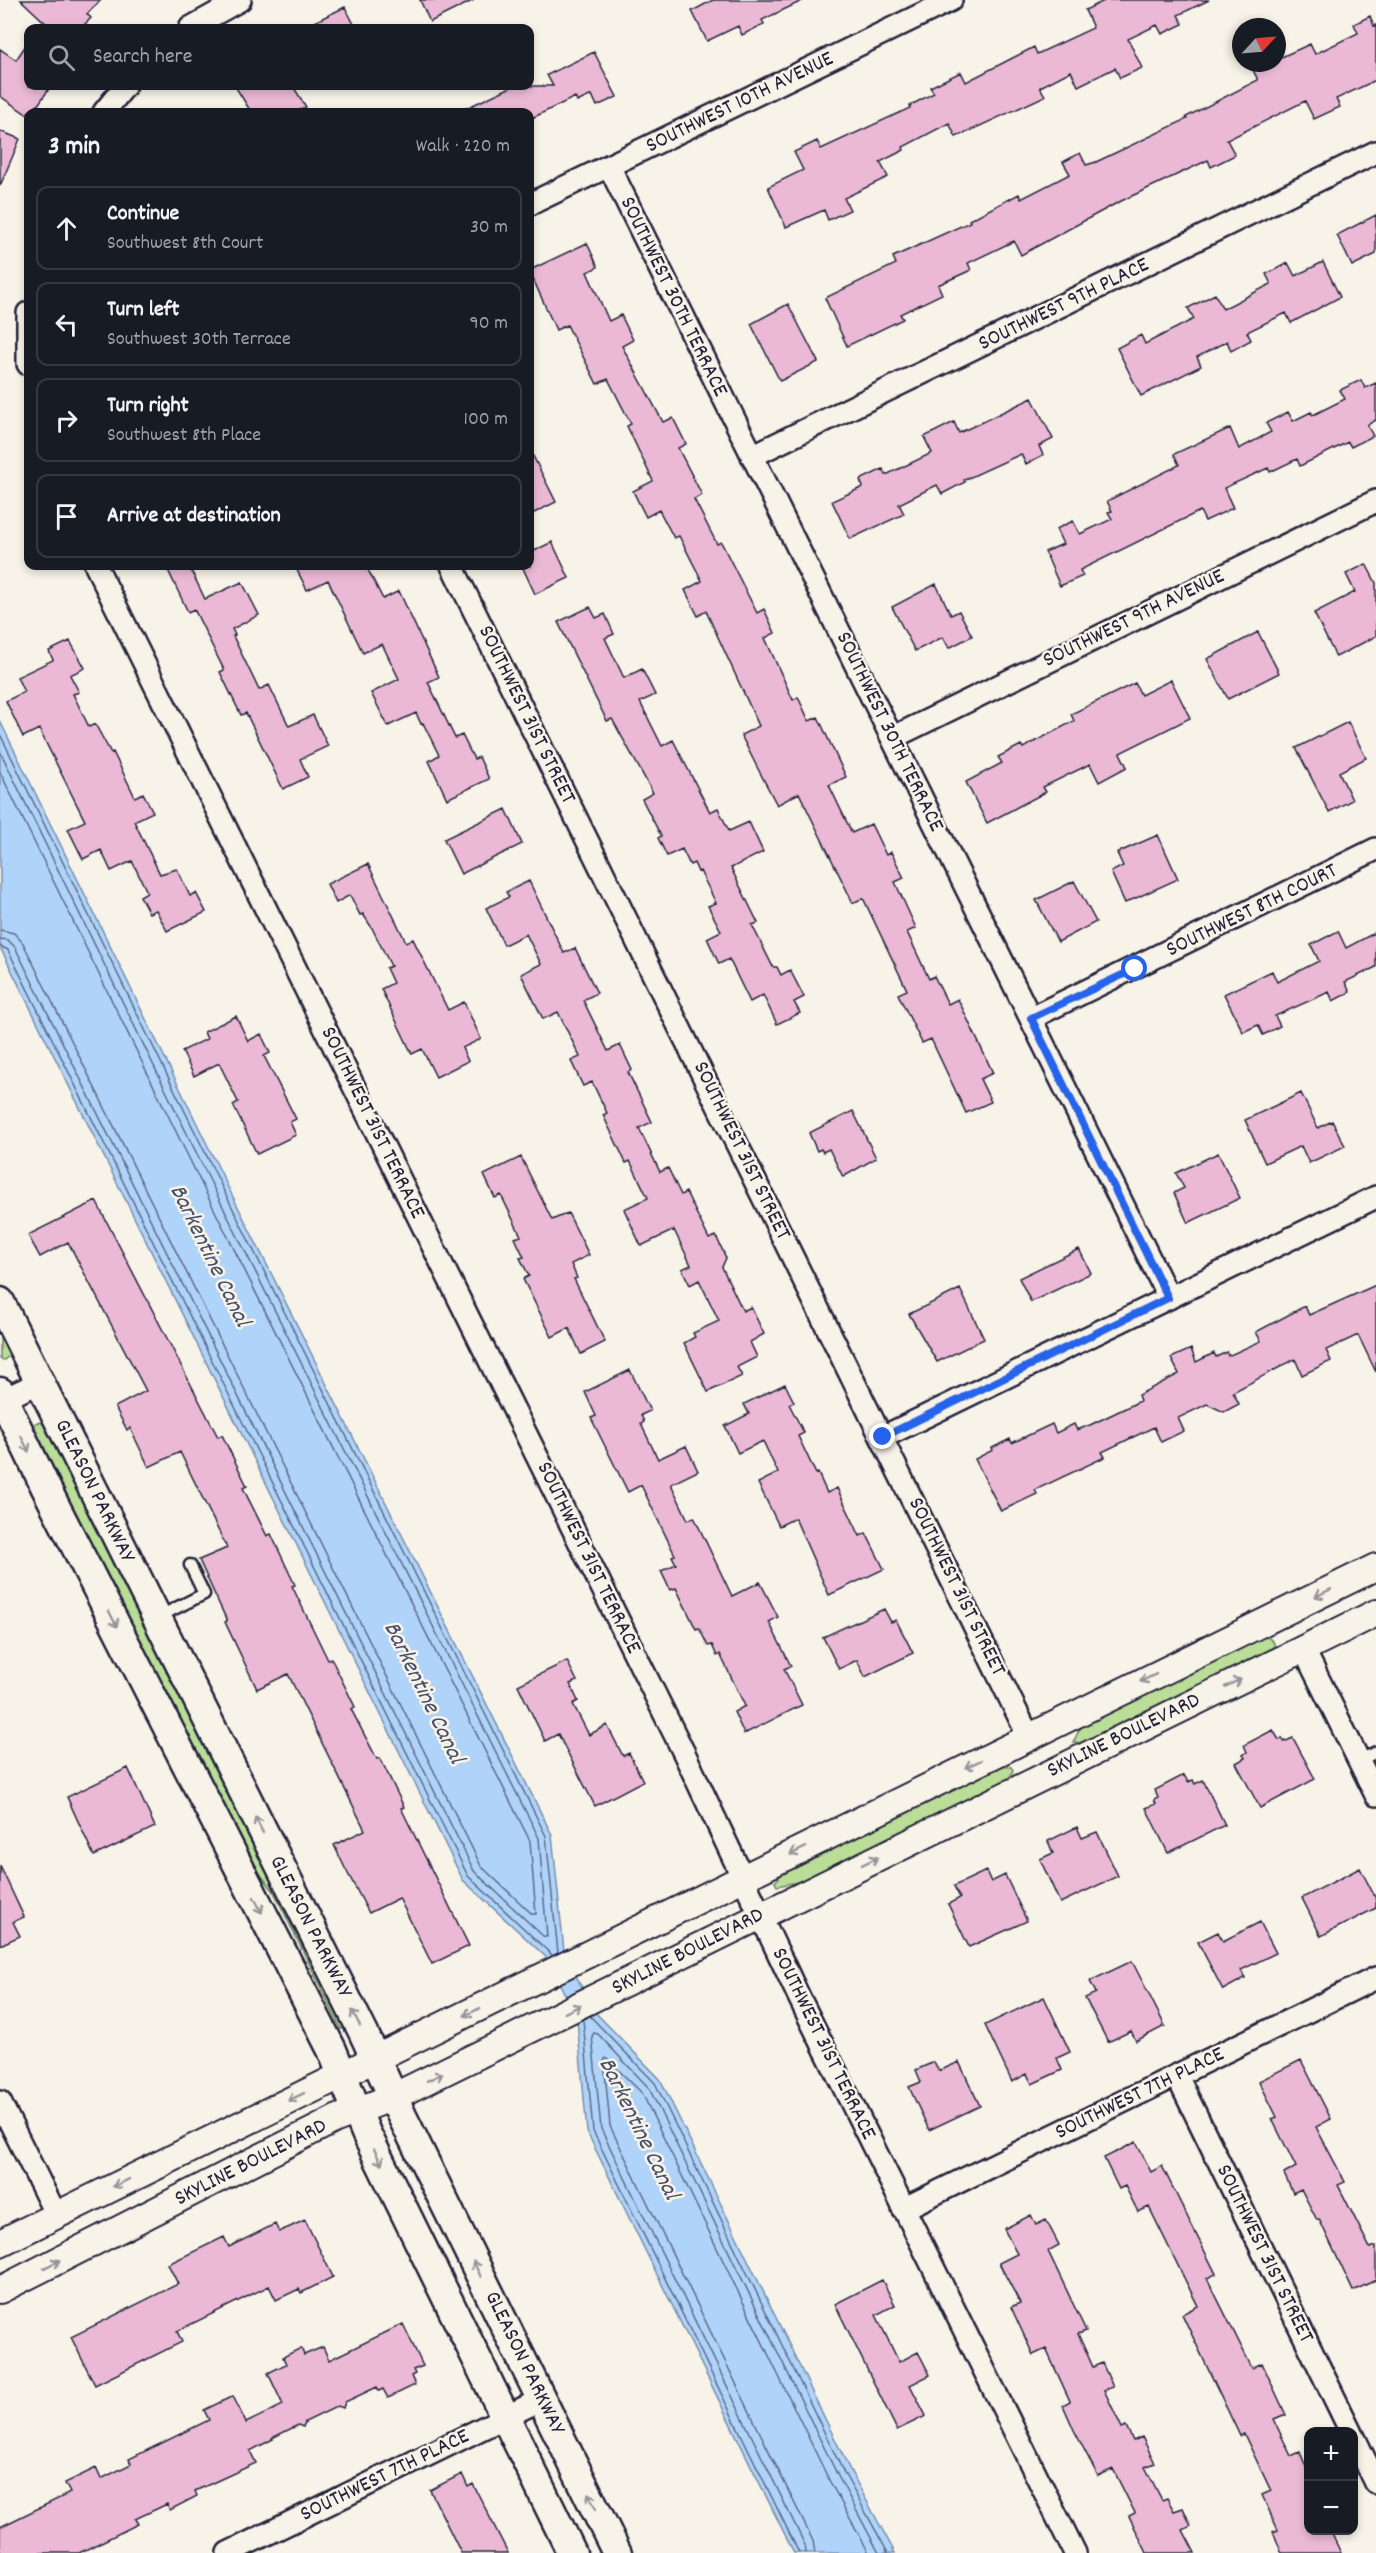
<!DOCTYPE html>
<meta charset="utf-8">
<style>
:root{--surface:#171b24;--page:#242831;--text:#f1f3f6;--muted:#9ea1a6;--line:#363941}
body{margin:0;font-family:Dekko,sans-serif;background:var(--page);color:var(--text)}
.controls{position:absolute;right:18px;bottom:18px;display:grid;overflow:hidden;border-radius:12px;box-shadow:0 3px 9px #0003}
.controls button{width:54px;height:54px;display:grid;place-items:center;padding:0;border:0;border-bottom:2px solid var(--line);background:var(--surface);color:var(--text);font:30px sans-serif}
.compass{position:absolute;left:1232px;top:18px;width:54px;height:54px;border-radius:50%;background:var(--surface);box-shadow:0 3px 9px #0003;rotate:64deg}
.stop{position:absolute;width:18px;height:18px;margin:-14px;border:4px solid #2563eb;border-radius:50%;background:#fff}
.stop.end{background:#2563eb;border-color:#fff;box-shadow:0 2px 6px #0008}
.list{margin:0;padding:0;list-style:none}
h2{display:flex;justify-content:space-between;align-items:center;height:78px;margin:0;padding:0 24px;font-size:26px}
h2 small{font-size:20px;font-weight:400;color:var(--muted)}
.list li{display:grid;grid-template-columns:39px 1fr auto;gap:18px;align-items:center;box-sizing:border-box;height:84px;margin:0 12px 12px;padding:0 12px;border:2px solid var(--line);border-radius:12px}
.list b{display:block;font-size:22px;white-space:nowrap}
.list p{margin:0;font-size:20px;white-space:nowrap;color:var(--muted)}
.list em{font-size:20px;font-style:normal;color:var(--muted)}
.icon{flex:none;width:33px;height:33px;fill:none;stroke:currentColor;stroke-width:2;stroke-linecap:round;stroke-linejoin:round}
.map{position:relative;flex:none;width:1376px;height:2553px;overflow:hidden}
.search{position:absolute;background:var(--surface);box-shadow:0 3px 9px #0003;left:24px;top:24px;width:510px;height:66px;display:flex;align-items:center;gap:15px;box-sizing:border-box;padding:0 21px;border-radius:12px;color:var(--muted);font-size:22px}
.panel{position:absolute;background:var(--surface);box-shadow:0 3px 9px #0003;left:24px;top:108px;width:510px;height:462px;border-radius:12px}
.map>svg:first-child{display:block}
</style>
<div class="map">
<svg width="1376" height="2553" viewBox="0 0 1376 2553">
<rect width="100%" height="100%" fill="#f7f3e8"/>
<filter id="ink" filterUnits="userSpaceOnUse"><feTurbulence type="fractalNoise" baseFrequency=".0167" numOctaves="2"/><feDisplacementMap in="SourceGraphic" scale="12" xChannelSelector="R" yChannelSelector="G"/><feConvolveMatrix kernelMatrix="1 2 1 2 8 2 1 2 1" color-interpolation-filters="sRGB"/></filter>
<g filter="url(#ink)">
<path fill="#badd97" stroke="#6e8069" stroke-width="1.5" d="M0 1322 9 1356 4 1360 0 1359Z
M41 1422 48 1428 347 2028 345 2029H341L273 1890 240 1850 37 1440 35 1423Z
M1263 1637 1269 1638 1274 1643V1647L1266 1655 1084 1743H1073L1079 1730 1086 1723Z
M998 1765 1011 1767 1013 1770 1009 1779 1001 1786 803 1881 777 1886 775 1882 785 1870Z"/>
<path fill="#b0d4f9" stroke="#778dad" stroke-width="1.5" d="M0 721 228 1187 552 1835 564 1951 593 2010 660 2079 850 2470 895 2553H794L587 2132 577 2019 547 1958 463 1880 0 947Z"/>
<g fill="none" stroke-linecap="round" stroke-linejoin="round">
<path stroke="#5b6987" stroke-width="1.5" d="M0 734 223 1189 546 1836 558 1953
M0 751 216 1193 539 1838 547 1937 543 1936 474 1871 15 947 8 940 0 939
M0 772 208 1197 530 1841 536 1914H532L481 1866 23 943 14 933 0 930
M0 946 8 950 468 1876 553 1956
M590 2016 655 2083 844 2473 888 2553
M583 2019 593 2131 799 2553
M806 2553 805 2545 601 2129 592 2036 594 2033 598 2034 649 2088 838 2476 879 2553
M815 2553 813 2541 610 2126 604 2061 606 2058 642 2093 829 2480 869 2553"/>
</g>
<path fill="#ebb9d6" stroke="#22223b" stroke-width="1.5" d="M21 0H101L87 14 91 18 81 28H51Z
M420 0H474L430 22Z
M713 0H804L762 20 764 24 742 35 738 26 707 41 692 11Z
M1106 0H1209L1178 15 1183 24 1162 34 1157 25 1128 39 1142 68 1120 78 1115 68 1078 86 1071 71 1040 87 1045 96 956 137 949 123 903 147 904 150 880 162 888 177 844 198 850 210 828 220 824 210 786 227 768 187 803 170 794 152 817 141 821 149 910 108 909 106 934 93 930 87 961 72 966 82 1034 47 1037 54 1093 28 1085 10Z
M345 7 356 28H302Z
M1370 16 1374 26 1376 25V80L1336 99 1340 107 1314 119 1305 101 1227 140 1235 155 1211 167 1208 160 1117 203 1021 255 1014 241 968 263 971 270 938 285 942 294 900 314 903 319 847 346 825 298 896 264 893 257 970 222 969 220 1019 194 1021 199 1070 174 1063 162 1080 153 1086 165 1096 162 1187 119 1186 117 1258 80 1253 70 1269 63H1277V59L1310 44 1315 54 1358 33 1354 24Z
M28 42V86H51L33 112H28V115L0 96V49L16 60Z
M594 52 617 97 597 106 592 95 577 102 575 97 530 119V112H458L513 86H553L547 75Z
M235 86H293L306 107 296 112H251Z
M0 131 20 139 0 186Z
M1376 215V254L1352 266 1337 235Z
M587 243 598 267 587 272 609 321 621 315 633 340 622 346 663 422 673 418 686 444 678 448 702 495 694 499 717 544 721 542 757 613 764 609 775 633 765 638 793 700 798 697 809 721 818 717 846 777 829 785 852 833 871 824 886 855 891 852 904 878 895 882 916 928 907 932 929 979 934 976 948 1004 958 999 993 1073 980 1079 991 1102 966 1113 931 1039 922 1043 898 994 907 990 863 898 853 903 799 793 777 805 757 767 741 735 759 726 706 611 698 616 685 590 702 581 679 536 674 538 659 510 646 517 633 491 653 481 627 426 631 424 608 379 597 384 567 325 556 330 530 272V270Z
M1323 262 1340 297 1291 323 1286 313 1247 332 1251 340 1231 351 1227 341 1197 357 1201 366 1141 396 1117 348 1141 335 1145 344 1194 319 1188 308 1215 294 1223 309 1271 284 1266 274 1288 263 1295 276Z
M788 304 818 362 780 381 751 324Z
M1361 380 1365 388 1376 383V420L1367 425 1373 436 1351 447 1348 442 1300 466 1297 459 1270 472 1268 468 1224 488 1233 508 1205 521 1200 511 1080 570 1083 576 1060 586 1045 552 1063 544 1056 529 1073 521 1080 534 1112 519 1108 512 1112 511 1107 501 1179 465 1174 454 1230 428 1239 449 1271 432 1266 423 1288 412 1293 421 1311 412 1313 415 1345 399 1340 390Z
M1032 398 1053 439 1039 446 1043 455 1026 464 1021 454 964 480 965 482 942 494 937 485 899 504 904 514 850 539 832 501 863 487 860 480 883 469 886 475 932 453 924 437 954 422 959 433Z
M530 450 556 502 530 515Z
M552 542 569 578 535 594 522 566H530V553Z
M1366 564 1376 583V636L1336 657 1314 613 1355 592 1346 574Z
M166 566H189L205 599 242 582 259 615 232 629 235 635 233 636 259 690 269 685 289 726 313 715 328 746 300 759 308 777 283 789 246 713 241 715 220 672 224 670 194 609 188 612Z
M295 566H366L383 599 399 591 439 677 428 682 455 738 462 735 474 759 479 757 489 779 447 799 429 761 439 755 423 723 421 724 416 713 388 726 371 693 399 679 382 644 363 653 328 580 307 590Z
M936 584 951 615 959 611 972 636 949 648 943 637 915 651 892 607Z
M590 607 596 618 605 614 614 634 605 638 624 678 642 669 655 695 640 702 662 746 673 740 710 812 718 808 729 831 749 822 763 852 731 868 758 923 752 925 773 967H777L781 975 790 970 804 997 794 1002 800 1013 777 1024 763 995 750 1002 729 959 719 964 707 938 721 931 708 906 716 903 700 871 698 872 694 863 690 865 682 849 667 856 658 838 661 836 642 799 653 793 612 719 607 721 558 622Z
M1258 632 1279 673 1228 699 1207 659Z
M70 641 85 668 70 675 79 692 73 694 89 727 95 724 111 753 113 752 135 797 143 793 153 812 134 821 160 874 177 869 190 896 196 893 206 912 167 931 156 910 149 913 140 896 147 892 132 861 111 871 101 850 83 859 68 829 85 821 39 729 23 737 6 701 24 692 17 677 53 660 49 651Z
M1171 680 1190 718 1120 753 1127 767 1099 782 1090 764 1043 787 1046 792 987 823 966 782 1002 763 998 757 1021 745 1023 748 1074 721 1071 714 1135 683 1141 695Z
M1348 722 1366 758 1339 772 1352 800 1329 812 1296 748Z
M506 809 522 844 461 874 444 839Z
M1158 835 1178 879 1125 903 1111 872 1123 866 1117 853Z
M368 864 406 942 413 939 448 1010 464 1002 481 1039 462 1048 468 1061 436 1077 422 1049 412 1054 381 989 393 983 386 968 391 966 372 928 363 914 360 915 350 895 336 903 327 884Z
M529 881 564 953 575 948 597 993 583 1000 608 1051 620 1045 632 1070 628 1072 652 1122 639 1128 660 1172 668 1168 681 1195 686 1192 709 1239 716 1236 726 1258 722 1267 743 1311 751 1307 764 1334 750 1342 757 1357 737 1367 742 1376 708 1392 684 1343 695 1337 693 1333 719 1321 699 1280 690 1285 682 1269 691 1265 674 1230 641 1246 624 1209 648 1198 630 1161 626 1163 603 1115 607 1113 592 1082 583 1086 571 1061 580 1057 558 1012 543 1019 521 974 541 964 526 934 504 945 486 908 509 897 506 892Z
M1074 881 1096 922 1058 942 1036 900Z
M1338 931 1346 948 1376 932V967L1345 982 1350 992 1333 1001 1329 992 1275 1016 1280 1026 1263 1035 1258 1025 1243 1032 1224 994 1272 971 1277 982 1319 961 1311 945Z
M236 1016 248 1041 261 1034 270 1053 264 1056 296 1119 290 1122 296 1135 257 1154 233 1105 238 1102 219 1063 194 1076 182 1051 207 1039 204 1032Z
M1301 1093 1318 1128 1332 1121 1345 1146 1309 1163 1301 1146 1265 1163 1245 1120Z
M853 1111 876 1158 843 1177 829 1149 823 1152 821 1149 817 1151 809 1133Z
M1218 1153 1240 1198 1188 1223 1174 1193 1184 1188 1176 1173Z
M521 1157 552 1220 568 1213 589 1255 571 1264 577 1278 574 1279 605 1342 581 1354 569 1328 552 1337 523 1279 529 1276 520 1258 524 1257 515 1238 521 1236 501 1195 495 1198 484 1175Z
M96 1201 218 1437 222 1435 247 1486 243 1488 267 1536 271 1534 295 1585 292 1586 328 1660 331 1658 355 1707 351 1709 377 1759 380 1758 404 1807 401 1808 469 1946 432 1964 399 1898 369 1913 345 1868 334 1845 365 1830 288 1674 257 1689 225 1622 227 1621 199 1560 227 1548 180 1452 149 1467 130 1428 127 1430 115 1407 146 1391 68 1242 40 1257 28 1235Z
M1079 1249 1091 1273 1031 1302 1019 1278Z
M1376 1285V1372L1358 1335 1326 1350 1331 1361 1302 1375 1295 1359 1233 1392 1239 1404 1224 1412 1207 1404 1178 1418 1184 1431 1161 1442 1154 1427 1102 1452 1105 1457 1035 1490 1037 1494 1001 1511 975 1459 993 1450 992 1448 1010 1439 1012 1443 1052 1424 1056 1433 1074 1424 1077 1430 1090 1425 1140 1401 1138 1395 1179 1374 1171 1358 1191 1349 1196 1362 1214 1353 1216 1357 1227 1352 1228 1356 1261 1341 1256 1332 1305 1306 1309 1315Z
M960 1289 984 1339 937 1362 909 1314Z
M630 1370 650 1411 641 1415 644 1422 641 1424 658 1459 686 1446 698 1471 671 1484 688 1520 694 1517 732 1596 760 1582 778 1617 769 1622 791 1666 784 1669 802 1705 744 1734 734 1712 745 1706 720 1654 717 1656 712 1645 708 1646 699 1628 696 1629 676 1588 670 1590 661 1571 676 1564 672 1556 675 1555 641 1485 628 1492 591 1418 596 1416 585 1392Z
M785 1384 794 1402 789 1404 804 1433 798 1436 816 1474 818 1473 827 1493 837 1488 860 1536 866 1533 884 1569 829 1595 795 1518 779 1526 758 1483 778 1473 763 1441 738 1453 725 1426 749 1414 744 1404Z
M884 1609 891 1622 896 1620 913 1653 865 1677 857 1660 839 1669 823 1637Z
M567 1661 577 1681 570 1684 578 1701 573 1704 589 1735 607 1725 623 1756 629 1753 643 1781 595 1806 558 1734 545 1741 518 1685Z
M1273 1730 1279 1740 1282 1738 1284 1742 1293 1738 1315 1779 1260 1808 1236 1763 1245 1758 1243 1755 1247 1752 1244 1745Z
M128 1768 155 1827 94 1856 67 1797Z
M1184 1775 1188 1782 1193 1780 1195 1784 1203 1780 1225 1825 1168 1853 1146 1808 1156 1804 1154 1800 1158 1798 1155 1790Z
M1077 1827 1082 1838 1097 1832 1118 1876 1060 1903 1040 1859 1053 1853 1048 1841Z
M0 1866 24 1917 13 1922 20 1936 0 1945Z
M1360 1868 1376 1899V1908L1321 1936 1302 1898Z
M986 1871 991 1882 1005 1875 1027 1921 969 1947 948 1904 960 1898 954 1886Z
M1260 1922 1276 1953 1241 1970 1245 1978 1223 1990 1198 1942 1218 1932 1223 1941Z
M1132 1961 1165 2026 1136 2041 1131 2031 1108 2042 1085 1998 1096 1993 1090 1981Z
M1044 1997 1070 2052 1057 2058 1062 2070 1032 2084 1027 2074 1012 2082 985 2025Z
M1301 2060 1331 2119 1316 2127 1345 2182 1338 2185 1370 2248 1376 2246V2280L1353 2291 1319 2219 1317 2220 1301 2189 1293 2193 1284 2174 1296 2167 1272 2119 1277 2117 1259 2081Z
M934 2062 939 2071 959 2062 980 2106 929 2130 909 2087 921 2082 916 2070Z
M1136 2142 1151 2172 1162 2166 1216 2274 1207 2278 1252 2368 1262 2363 1286 2415 1274 2420 1291 2456 1300 2452 1308 2472V2530H1330L1341 2553H1282L1273 2532 1278 2530 1262 2495 1271 2491 1244 2434 1240 2436 1182 2314 1198 2306 1149 2207 1138 2212 1125 2186 1119 2189 1104 2158Z
M1031 2215 1036 2225 1046 2220 1059 2245 1048 2251 1086 2331 1078 2334 1093 2367 1102 2363 1113 2387 1104 2390 1122 2428 1126 2426 1133 2441 1142 2437 1155 2463 1145 2467 1162 2500 1167 2498 1174 2511 1183 2508 1191 2526 1183 2530 1195 2553H1147L1129 2516 1135 2513 1113 2469 1098 2476 1074 2430 1063 2405 1070 2401 1046 2349 1033 2355 1011 2307 1020 2303 999 2263 1017 2254 1004 2229Z
M305 2220 333 2277 301 2293 299 2289 276 2300 269 2286 177 2331 182 2342 95 2385 71 2337 178 2284 168 2264 224 2237 229 2247 275 2224 279 2232Z
M882 2280 895 2305 876 2315 899 2362 918 2352 930 2375 910 2385 926 2416 897 2430 835 2304Z
M403 2324 423 2366 413 2370 415 2374 411 2376 415 2385 388 2398 383 2389 379 2391 377 2387 345 2402 343 2408 338 2406 305 2422 303 2427 298 2425 272 2438 273 2439 250 2451 256 2463 195 2491 197 2496 170 2510 167 2504 135 2519 138 2524 79 2553H0V2527L70 2493 65 2483 96 2468 101 2479 131 2464 129 2459 209 2420 204 2410 233 2396 246 2423 283 2405 268 2373 286 2364 283 2357 301 2348 304 2355 323 2347 329 2360Z
M462 2474 468 2487 473 2484 508 2553H461L430 2490Z"/>
<g fill="none" stroke-linecap="round" stroke-linejoin="round">
<g stroke="#22223b" stroke-width="15">
<path id="service" d="M158 1617 204 1594 190 1565
M1359 1761 1376 1752"/>
</g>
<g stroke="#22223b" stroke-width="26">
<path id="minor" d="M190 28 240 0
M104 112 125 86
M609 166 1169 1298
M530 204 951 0
M28 313V364
M752 456 1376 152
M96 566 684 1753 799 1997 1075 2553
M452 566 1029 1737
M892 738 1376 501
M1031 1018 1376 849
M0 1401 40 1382
M883 1437 1376 1197
M1303 1648 1376 1795
M1177 2076 1351 2432
M0 2102 56 2215
M903 2209 1376 1978
M1354 2437 1376 2483
M228 2553 542 2399"/>
</g>
<g stroke="#22223b" stroke-width="30">
<path id="tertiary" d="M0 2243 1376 1567
M0 2290 336 2119 393 2097 1376 1613"/>
</g>
<g stroke="#22223b" stroke-width="33">
<path id="secondary" d="M0 1302 364 2034 402 2116 617 2553
M0 1392 46 1488 332 2050 366 2133 572 2553"/>
</g>
<use href="#service" stroke="#f7f3e8" stroke-width="10"/>
<use href="#minor" stroke="#f7f3e8" stroke-width="21"/>
<use href="#tertiary" stroke="#f7f3e8" stroke-width="26"/>
<use href="#secondary" stroke="#f7f3e8" stroke-width="28"/>
</g>
<defs><path id="oneway-shaft" d="M-6 0H5M1.5-3L5.5 0L1.5 3" fill="none" stroke-width="1.6" stroke-linecap="round" stroke-linejoin="round" transform="scale(1.5)"/></defs>
<g stroke="#97959a">
<use href="#oneway-shaft" transform="translate(25 1444) rotate(64)"/>
<use href="#oneway-shaft" transform="translate(1323 1593) rotate(154)"/>
<use href="#oneway-shaft" transform="translate(113 1619) rotate(63)"/>
<use href="#oneway-shaft" transform="translate(1148 1678) rotate(154)"/>
<use href="#oneway-shaft" transform="translate(1233 1683) rotate(-26)"/>
<use href="#oneway-shaft" transform="translate(973 1764) rotate(154)"/>
<use href="#oneway-shaft" transform="translate(259 1825) rotate(-116)"/>
<use href="#oneway-shaft" transform="translate(798 1851) rotate(154)"/>
<use href="#oneway-shaft" transform="translate(870 1861) rotate(-26)"/>
<use href="#oneway-shaft" transform="translate(258 1905) rotate(63)"/>
<use href="#oneway-shaft" transform="translate(573 2009) rotate(-26)"/>
<use href="#oneway-shaft" transform="translate(472 2012) rotate(154)"/>
<use href="#oneway-shaft" transform="translate(356 2018) rotate(-117)"/>
<use href="#oneway-shaft" transform="translate(435 2077) rotate(-26)"/>
<use href="#oneway-shaft" transform="translate(296 2097) rotate(155)"/>
<use href="#oneway-shaft" transform="translate(378 2157) rotate(64)"/>
<use href="#oneway-shaft" transform="translate(121 2183) rotate(154)"/>
<use href="#oneway-shaft" transform="translate(52 2264) rotate(-27)"/>
<use href="#oneway-shaft" transform="translate(477 2269) rotate(-116)"/>
<use href="#oneway-shaft" transform="translate(592 2501) rotate(-116)"/>
</g>
</g>
<g fill="none" stroke-linecap="round" stroke-linejoin="round" filter="url(#ink)">
<path stroke="#2563eb" stroke-width="8" d="M883 1437 1168 1298 1031 1018 1135 969"/>
</g>
<g text-anchor="middle" dominant-baseline="central" stroke-width="5" stroke-linejoin="round" paint-order="stroke">
<g font-size="22" fill="#22223b" stroke="#f7f3e8">
<text transform="translate(740 103) rotate(-26)">SOUTHWEST 10TH AVENUE</text>
<text transform="translate(673 297) rotate(64)">SOUTHWEST 30TH TERRACE</text>
<text transform="translate(1064 305) rotate(-26)">SOUTHWEST 9TH PLACE</text>
<text transform="translate(1134 619) rotate(-26)">SOUTHWEST 9TH AVENUE</text>
<text transform="translate(526 715) rotate(64)">SOUTHWEST 31ST STREET</text>
<text transform="translate(889 732) rotate(64)">SOUTHWEST 30TH TERRACE</text>
<text transform="translate(1252 911) rotate(-26)">SOUTHWEST 8TH COURT</text>
<text transform="translate(372 1123) rotate(64)">SOUTHWEST 31ST TERRACE</text>
<text transform="translate(741 1151) rotate(64)">SOUTHWEST 31ST STREET</text>
<text transform="translate(94 1491) rotate(64)">GLEASON PARKWAY</text>
<text transform="translate(588 1558) rotate(64)">SOUTHWEST 31ST TERRACE</text>
<text transform="translate(956 1587) rotate(64)">SOUTHWEST 31ST STREET</text>
<text transform="translate(1124 1736) rotate(-26)">SKYLINE BOULEVARD</text>
<text transform="translate(310 1927) rotate(63)">GLEASON PARKWAY</text>
<text transform="translate(688 1952) rotate(-27)">SKYLINE BOULEVARD</text>
<text transform="translate(823 2044) rotate(64)">SOUTHWEST 31ST TERRACE</text>
<text transform="translate(1140 2094) rotate(-26)">SOUTHWEST 7TH PLACE</text>
<text transform="translate(251 2163) rotate(-27)">SKYLINE BOULEVARD</text>
<text transform="translate(1264 2254) rotate(64)">SOUTHWEST 31ST STREET</text>
<text transform="translate(524 2363) rotate(64)">GLEASON PARKWAY</text>
<text transform="translate(385 2476) rotate(-26)">SOUTHWEST 7TH PLACE</text>
</g>
<g font-size="24" font-style="italic" fill="#464e6a" stroke="#f7f3e8">
<text transform="translate(209 1256) rotate(64)">Barkentine Canal</text>
<text transform="translate(423 1693) rotate(64)">Barkentine Canal</text>
<text transform="translate(638 2129) rotate(64)">Barkentine Canal</text>
</g>
</g>
</svg>
<div class="controls">
<button>+</button>
<button>−</button>
</div>
<svg class="compass" viewBox="-18 -18 36 36"><path d="M0-13l5 13h-10z" fill="#e53935"/><path d="M0 13l5-13h-10z" fill="#9ea1a6"/></svg>
<div class="stop" style="left:1135px;top:969px"></div>
<div class="stop end" style="left:883px;top:1437px"></div>
<div class="search"><svg class="icon" aria-label="search" viewBox="0 0 24 24"><circle cx="10" cy="10" r="6"/><path d="M15 15l6 6"/></svg>Search here</div>
<section class="panel">
<h2>3 min<small>Walk · 220 m</small></h2>
<ul class="list">
<li><svg class="icon" aria-label="ahead" viewBox="0 0 24 24"><path d="M12 20V5M6 11l6-6 6 6"/></svg><div><b>Continue</b><p>Southwest 8th Court</p></div><em>30 m</em></li>
<li><svg class="icon" aria-label="left" viewBox="0 0 24 24"><path d="M17 20v-9H6M10 6l-5 5 5 5"/></svg><div><b>Turn left</b><p>Southwest 30th Terrace</p></div><em>90 m</em></li>
<li><svg class="icon" aria-label="right" viewBox="0 0 24 24"><path d="M7 20v-9h11M14 6l5 5-5 5"/></svg><div><b>Turn right</b><p>Southwest 8th Place</p></div><em>100 m</em></li>
<li><svg class="icon" aria-label="arrive" viewBox="0 0 24 24"><path d="M6 21V4h12l-3 4 3 4H6"/></svg><div><b>Arrive at destination</b></div></li>
</ul>
</section>
</div>
